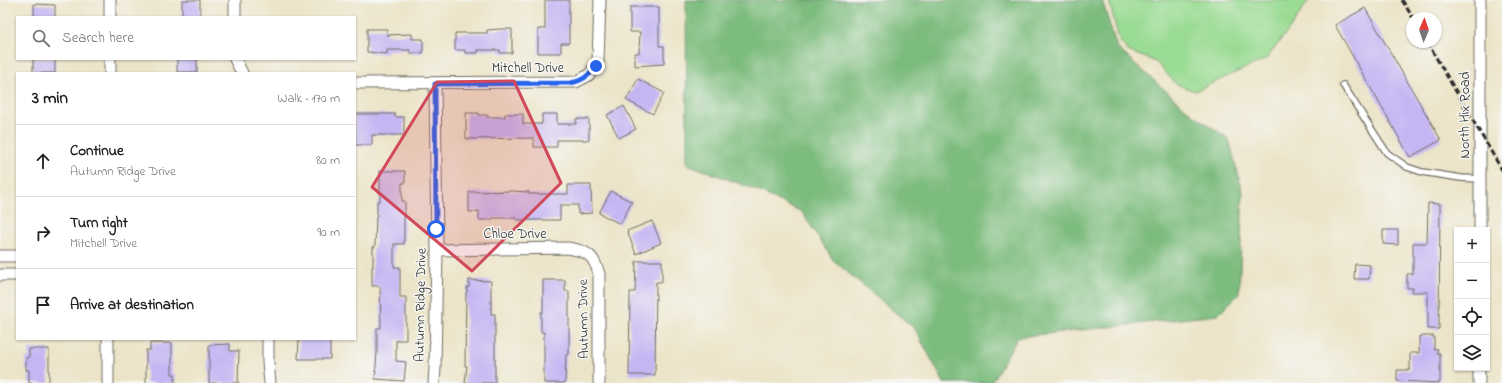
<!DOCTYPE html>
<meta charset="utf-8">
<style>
:root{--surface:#fff;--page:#f2f2f2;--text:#202124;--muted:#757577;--line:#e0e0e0}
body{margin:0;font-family:"Indie Flower",sans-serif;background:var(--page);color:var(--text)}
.controls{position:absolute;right:12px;bottom:12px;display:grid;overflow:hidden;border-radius:0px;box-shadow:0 1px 3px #0004}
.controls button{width:36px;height:36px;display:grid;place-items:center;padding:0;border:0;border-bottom:1px solid var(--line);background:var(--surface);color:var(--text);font:20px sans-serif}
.compass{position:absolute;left:1406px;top:12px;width:36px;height:36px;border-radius:50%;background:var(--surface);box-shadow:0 1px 3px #0004;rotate:2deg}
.stop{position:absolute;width:12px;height:12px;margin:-9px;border:3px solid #2563eb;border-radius:50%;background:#fff}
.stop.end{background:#2563eb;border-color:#fff;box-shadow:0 1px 4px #0008}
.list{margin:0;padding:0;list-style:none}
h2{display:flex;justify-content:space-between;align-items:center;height:52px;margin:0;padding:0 16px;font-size:17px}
h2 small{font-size:13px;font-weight:400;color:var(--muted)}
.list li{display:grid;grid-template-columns:26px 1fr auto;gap:12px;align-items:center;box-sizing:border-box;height:72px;padding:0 16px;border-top:1px solid var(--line)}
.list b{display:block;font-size:15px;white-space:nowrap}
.list p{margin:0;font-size:13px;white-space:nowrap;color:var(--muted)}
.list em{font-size:13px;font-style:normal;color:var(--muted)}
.icon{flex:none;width:22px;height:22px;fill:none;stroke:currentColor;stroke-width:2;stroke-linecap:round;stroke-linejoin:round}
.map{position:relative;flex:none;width:1502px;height:383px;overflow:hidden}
.search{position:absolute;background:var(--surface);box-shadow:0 1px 3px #0004;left:16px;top:16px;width:340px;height:44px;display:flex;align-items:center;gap:10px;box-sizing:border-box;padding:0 14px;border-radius:0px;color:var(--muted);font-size:15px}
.panel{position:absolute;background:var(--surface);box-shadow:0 1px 3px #0004;left:16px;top:72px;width:340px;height:268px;border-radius:0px}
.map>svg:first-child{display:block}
</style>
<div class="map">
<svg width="1502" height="383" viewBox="0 0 1502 383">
<rect width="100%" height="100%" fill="#f6f6f2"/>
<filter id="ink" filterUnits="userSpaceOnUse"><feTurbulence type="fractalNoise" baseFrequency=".025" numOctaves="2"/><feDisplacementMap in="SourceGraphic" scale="8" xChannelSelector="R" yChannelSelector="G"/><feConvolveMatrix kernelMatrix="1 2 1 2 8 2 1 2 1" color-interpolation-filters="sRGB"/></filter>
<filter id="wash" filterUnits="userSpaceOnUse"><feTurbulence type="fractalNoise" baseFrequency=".012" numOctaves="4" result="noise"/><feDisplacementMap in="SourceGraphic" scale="16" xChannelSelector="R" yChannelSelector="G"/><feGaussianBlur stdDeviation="0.9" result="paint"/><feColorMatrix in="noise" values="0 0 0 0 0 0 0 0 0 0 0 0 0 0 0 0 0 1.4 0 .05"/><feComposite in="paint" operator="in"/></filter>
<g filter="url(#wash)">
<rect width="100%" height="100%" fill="#ece4c8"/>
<path fill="#9adc93" stroke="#62845f" d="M1109 0H1309L1291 27 1266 59 1195 91 1176 84 1156 62 1128 51 1119 40Z"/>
<path fill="#7bbc7d" stroke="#537454" d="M686 0H1102L1117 48 1191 113 1229 139 1243 193 1239 294 1218 315 1018 337 991 383H944L915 329 833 260 802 212 754 189 687 164Z"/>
<g id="blocks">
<path fill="#c5b6f3" d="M182 0H200V17H182Z
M545 0H569V43H561V53H538V29H545Z
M34 4 55 5V17H34Z
M630 7H659V46H664V64L635 66V53H639L640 32H630Z
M1365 8 1441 140 1410 157 1335 25Z
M367 29H387V35L412 34V39H423V53H410V50H387V54L367 52Z
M500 29H512V53H500V50H478V53H465V50H455V33H487V30Z
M33 59H55V73H33Z
M177 59H197V72H177Z
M638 79 664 93 653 114 626 100Z
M624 106 636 129 619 138 607 115Z
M466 113H479V115H487V117H505V114H523V124H542V114H557V124H576V119H589V140H557V147H534V138L466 139Z
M355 114H395V117H404V135H372V145H355Z
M380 171H405V183H402V201H405V214H404V244H394V267H400V297H406V340H396V361L406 362 404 381 375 379 377 351V328H381L380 286H372V267H373V247H375L376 216H377V201H380Z
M568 185H591L592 213 578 214V205H560V220H516V218H492V220H479V211L469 212V192L513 191 529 192V194H568Z
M611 191 632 202 620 224 599 213Z
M1428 203 1440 204 1439 329H1428V292H1412L1413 288H1407V274H1413V243H1427Z
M652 221 661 243 636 254 627 231Z
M1383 230H1398V245L1383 244Z
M636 261H662V282H656L655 375H629L630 292H635Z
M1355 264 1370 265 1369 279H1354Z
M469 280 491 281V314H495V383H465L467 366H465L466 292H467V287H469Z
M543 280H565V291H569V354L566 355 565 383H544V332H541V312H543Z
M1419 336H1434V349H1438L1437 353H1440V383L1397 381V370H1410V353H1419Z
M299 339H330V359H298Z
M150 343H172V374H175V383H146V350H150Z
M230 344V351H239L238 383H209V345Z
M29 349H49V383H29V370H26V358H29Z"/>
</g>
</g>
<g filter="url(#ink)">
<use href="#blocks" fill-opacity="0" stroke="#6f6c62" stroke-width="1"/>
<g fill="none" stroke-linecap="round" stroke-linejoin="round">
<g stroke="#6f6c62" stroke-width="8">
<path id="lane" d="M1343 85 1387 153 1407 167 1422 172 1461 178 1480 179"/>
</g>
<g stroke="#6f6c62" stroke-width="13">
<path id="street" d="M110 17V0
M235 17V0
M235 59 242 73
M110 73V59
M355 83 576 82 589 75 598 62 600 0
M1480 230V0
M437 250 568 248C587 251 594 255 599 274V383
M0 256H17
M0 275H17
M268 339V362L270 383
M108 383V339
M434 383 435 368 437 250 435 83
M1479 383V368"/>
</g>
<use href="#lane" stroke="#fff" stroke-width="5.5"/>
<use href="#street" stroke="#fff" stroke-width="11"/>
<path stroke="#2b2b2b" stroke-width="3" stroke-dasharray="6 3" stroke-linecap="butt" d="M1402 0 1413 18
M1427 42 1502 170"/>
</g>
</g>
<g fill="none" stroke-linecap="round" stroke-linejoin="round" filter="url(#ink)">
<path stroke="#2563eb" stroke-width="5" d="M436 229 435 84 570 83C582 81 589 76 596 66"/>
</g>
<path fill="#d1495b" fill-opacity="0.2" stroke="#d1495b" stroke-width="3" stroke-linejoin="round" d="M514 81 561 183 472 271 372 187 437 82Z"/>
<g text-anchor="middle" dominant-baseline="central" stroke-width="3" stroke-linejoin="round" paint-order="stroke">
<g font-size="14" fill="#2b2b2b" stroke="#f6f6f2">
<text x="528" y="68">Mitchell Drive</text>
<text transform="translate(1465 115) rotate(-90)">North Hix Road</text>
<text x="515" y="234">Chloe Drive</text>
<text transform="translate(421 305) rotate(-89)">Autumn Ridge Drive</text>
<text transform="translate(584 319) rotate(-91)">Autumn Drive</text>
</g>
</g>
</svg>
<div class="controls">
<button>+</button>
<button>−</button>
<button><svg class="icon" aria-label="locate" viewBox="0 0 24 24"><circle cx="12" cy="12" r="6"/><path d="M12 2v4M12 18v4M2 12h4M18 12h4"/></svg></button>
<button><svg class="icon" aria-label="layers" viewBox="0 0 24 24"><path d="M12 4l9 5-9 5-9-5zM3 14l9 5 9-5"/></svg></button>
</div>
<svg class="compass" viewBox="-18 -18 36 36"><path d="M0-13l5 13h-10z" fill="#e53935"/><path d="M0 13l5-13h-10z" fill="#757577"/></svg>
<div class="stop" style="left:436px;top:229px"></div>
<div class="stop end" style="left:596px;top:66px"></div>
<div class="search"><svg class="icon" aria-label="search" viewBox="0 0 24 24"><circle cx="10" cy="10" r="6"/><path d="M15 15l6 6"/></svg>Search here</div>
<section class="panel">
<h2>3 min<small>Walk · 170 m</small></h2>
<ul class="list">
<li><svg class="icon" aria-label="ahead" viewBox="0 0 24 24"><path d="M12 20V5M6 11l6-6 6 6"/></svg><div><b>Continue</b><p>Autumn Ridge Drive</p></div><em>80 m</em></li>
<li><svg class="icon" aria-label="right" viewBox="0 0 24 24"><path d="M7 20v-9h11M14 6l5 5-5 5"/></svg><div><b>Turn right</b><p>Mitchell Drive</p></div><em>90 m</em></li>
<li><svg class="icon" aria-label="arrive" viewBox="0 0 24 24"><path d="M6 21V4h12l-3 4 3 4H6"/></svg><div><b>Arrive at destination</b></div></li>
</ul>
</section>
</div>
